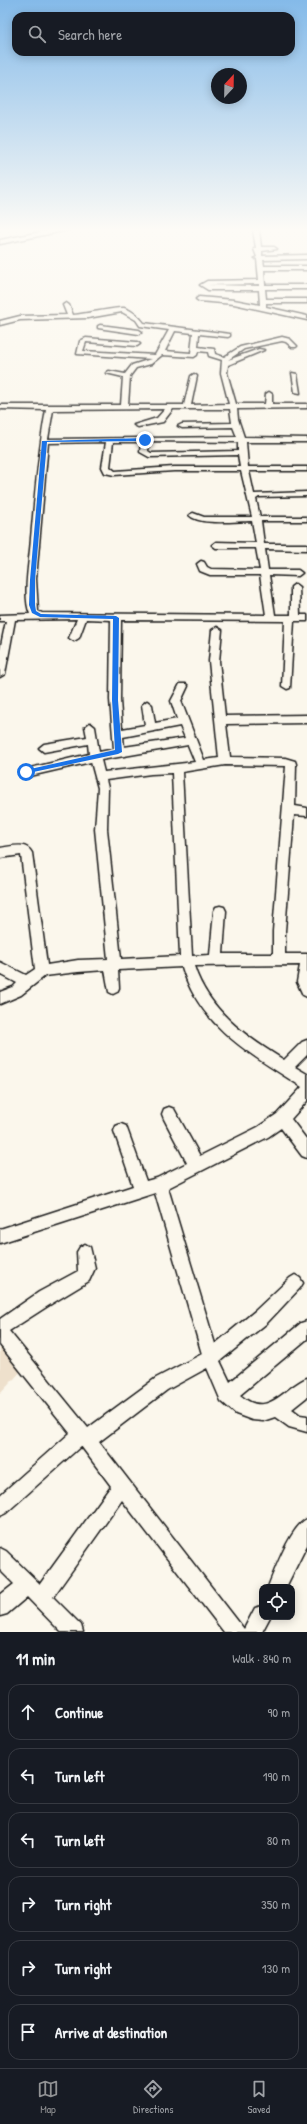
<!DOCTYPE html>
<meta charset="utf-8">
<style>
:root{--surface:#171b24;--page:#20242c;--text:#f1f3f6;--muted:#9ea1a6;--line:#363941;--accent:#919294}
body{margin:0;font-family:"Patrick Hand",sans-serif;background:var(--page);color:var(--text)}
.controls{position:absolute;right:12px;bottom:12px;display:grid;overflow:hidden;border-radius:8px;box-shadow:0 2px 10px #0003}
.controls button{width:36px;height:36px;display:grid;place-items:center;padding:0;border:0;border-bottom:1px solid var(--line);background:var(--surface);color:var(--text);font:20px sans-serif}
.compass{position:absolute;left:211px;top:68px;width:36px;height:36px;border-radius:50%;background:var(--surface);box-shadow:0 2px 10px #0003;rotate:22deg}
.stop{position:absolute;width:12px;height:12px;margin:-9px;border:3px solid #1a73e8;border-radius:50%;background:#fff}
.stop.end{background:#1a73e8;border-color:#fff;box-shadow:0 1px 4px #0008}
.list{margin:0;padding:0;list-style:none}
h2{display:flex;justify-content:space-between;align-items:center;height:52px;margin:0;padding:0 16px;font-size:17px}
h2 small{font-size:13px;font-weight:400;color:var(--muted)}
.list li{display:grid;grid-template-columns:26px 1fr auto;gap:12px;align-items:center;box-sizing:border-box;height:56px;margin:0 8px 8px;padding:0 8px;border:1px solid var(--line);border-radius:12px}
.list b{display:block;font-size:15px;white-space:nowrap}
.list em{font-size:13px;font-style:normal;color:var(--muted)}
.icon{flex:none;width:22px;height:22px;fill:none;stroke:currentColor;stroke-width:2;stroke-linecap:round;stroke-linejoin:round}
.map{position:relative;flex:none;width:307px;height:1632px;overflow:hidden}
.search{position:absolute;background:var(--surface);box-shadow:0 2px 10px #0003;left:12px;right:12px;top:12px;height:44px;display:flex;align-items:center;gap:10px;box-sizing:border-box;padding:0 14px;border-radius:12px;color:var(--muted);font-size:15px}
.sheet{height:436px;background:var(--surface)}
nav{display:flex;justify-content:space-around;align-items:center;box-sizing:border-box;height:56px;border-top:1px solid var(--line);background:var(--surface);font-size:11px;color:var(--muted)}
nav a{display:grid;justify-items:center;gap:2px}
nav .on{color:var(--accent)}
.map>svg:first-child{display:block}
</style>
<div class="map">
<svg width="307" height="1632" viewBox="0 0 307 1632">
<rect width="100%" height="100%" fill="#fbf7ec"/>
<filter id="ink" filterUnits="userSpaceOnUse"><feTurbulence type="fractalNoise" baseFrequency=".025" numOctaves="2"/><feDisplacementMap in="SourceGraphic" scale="8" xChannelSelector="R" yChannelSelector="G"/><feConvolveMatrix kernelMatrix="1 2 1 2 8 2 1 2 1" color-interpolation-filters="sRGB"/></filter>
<g filter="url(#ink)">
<path fill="#eee0cc" d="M0 1343 23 1369 0 1394Z"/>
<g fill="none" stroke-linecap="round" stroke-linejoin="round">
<g stroke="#1c1c1c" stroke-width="3">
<path id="minor" d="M50 230H68L0 244V240Z
M253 230H259L261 247H274L277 249 262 251V256L307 255V259L263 260 264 266H307V270H264L265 285H307V289H265L266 299H307V303H266V307L307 316V320L234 304 199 301 196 299 199 297 234 300 260 305 259 290H208L200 285 207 281 259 280 257 259 255 258 257 257 254 249 256 248ZM259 284V286L207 285H208Z
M66 303 69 305 73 315C85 314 117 307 124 308 131 310 140 317 144 323L230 334V336L228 337 199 334 198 347 214 349 215 354 224 357 240 347 282 337 290 339 297 346 296 347H292L286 342 282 341 244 349 228 360 259 349 264 350 228 365 227 373 236 404H265L266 394 269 392 272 394V404H307V408L237 409 238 419 244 437 307 438V442H246L248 467H307V471H249L254 494 307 492V496L259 497 256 499 260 517H307V521H261L264 544H307V550L265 549 268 570H298L302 573 298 576 269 575 275 615H291V587L295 584 299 587 300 615H307V621H294L290 688 287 689 282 686 285 621 121 620 120 700 122 729 145 725 142 705 147 701 152 705 155 723 177 719 171 701 180 684H186L188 686 181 701 204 760 219 758 209 661 212 630 217 627 222 630 219 661 225 716 307 715V723L226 724 230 757 285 758 295 761 296 764 295 806 307 808V816L294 815 285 931V954H307V997L303 995 297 982 300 965 194 966C208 1010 246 1037 284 1060L302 1042 307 1040V1055L295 1067 307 1074V1101L291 1119 307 1140V1158L302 1156 281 1128 268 1137 168 1188 215 1344 255 1311 290 1278 295 1275 300 1278 303 1283 300 1288 267 1323 220 1361 230 1382 301 1323 307 1321V1339L240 1395C268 1420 283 1388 307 1378V1397L292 1409 300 1415 307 1416V1432L289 1427 275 1417 263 1421 252 1420 236 1414 221 1401 207 1368 167 1390 99 1442 244 1629 255 1608 262 1606V1617H270L262 1632H224L122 1500 53 1597 81 1625 83 1632H61L27 1597 7 1614 0 1616V1595L14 1584 0 1570V1548L6 1551 40 1584 111 1486 81 1446 6 1513 0 1516V1495L70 1433 0 1345V1319L39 1292 78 1271 77 1252 80 1247 85 1244 90 1247 95 1268 89 1281 51 1304 9 1331 88 1428 156 1378 202 1354 155 1193 0 1243V1229L133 1186 114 1131 116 1126 121 1124 126 1126 146 1181 157 1178 187 1163 164 1119 162 1114 164 1109 169 1107 174 1109 200 1156 258 1127 277 1114 302 1087C252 1055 200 1027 182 967L118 970 119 988 117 992 113 994 109 992 105 970 78 972 45 976 21 995 0 1004V992L13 987 17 983 0 974V962L26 975 35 969 21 855 0 858V848C10 847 26 841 32 853L47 965 78 960 108 959 95 829 98 788 91 762 26 777 21 773 26 769 89 754 88 744 44 752 39 748 44 744 87 737 85 727 90 723 95 727 99 752 114 749 110 700 111 620 86 619 79 638 74 641 69 638 77 619 15 620 5 674 0 677V650L6 621H0V615L30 614C22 596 30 558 31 538 35 495 38 452 46 410L0 409V405H121L123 377 106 373 109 371 125 374 132 365 151 359 77 354 80 341 86 338 137 342 140 344 137 346 86 342 83 351 155 355 169 330 140 326 136 320 122 312 88 318 20 320 0 325V321L20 316 67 315 63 305ZM175 331 193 333 191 353 165 351ZM198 351 208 352 209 356 222 360 221 373 229 404 191 405 197 376 194 374 191 376 184 405H128L130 376 136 368 151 364 162 355 194 357 197 355ZM165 409 157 418 134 425 138 427 163 422 173 409H230L232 423 182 424 178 426 182 428 233 427 237 437 48 439 53 410ZM149 441 238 442V451L151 453 148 451ZM106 442 102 467 105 473 114 475 174 471H241L252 517H204L193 513 189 515C199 526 237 521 252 521L256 543 216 542 212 545 216 548H256L260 570 211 569 207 567 204 562 201 561 197 564 200 571 210 575H260L266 615 42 613 38 611 36 579 48 443ZM113 442H141L140 452 149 457 238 455 240 467H174L115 471 110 467ZM180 726 185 738 124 747 123 737ZM188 745 195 762 104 772 101 760ZM225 765 286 766 273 931V954H223L226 911 224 907 220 906 216 907 214 911 210 955 192 956 182 772ZM172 773 180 956 121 959 107 829 108 788 106 780 151 774Z
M100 325 139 330 142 332 139 334 98 328V326Z
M292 373 297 374 300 393 295 392Z
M307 1519V1545L286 1587H268C275 1570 291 1526 307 1519Z"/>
</g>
<use href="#minor" fill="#fbf7ec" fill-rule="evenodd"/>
</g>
</g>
<linearGradient id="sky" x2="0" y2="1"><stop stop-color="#84bae9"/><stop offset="0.5" stop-color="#fdfbf6"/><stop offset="1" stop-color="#fdfbf6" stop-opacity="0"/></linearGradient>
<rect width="307" height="459" fill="url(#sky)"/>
<path fill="#1a73e8" d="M145 438 146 441 47 442 35 580V605L36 611 41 614 116 616 119 618 118 700 122 752 118 754 24 774V771L26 770 115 750 112 700 113 619 40 617 32 613 29 605 30 580 42 441Z"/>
</svg>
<div class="controls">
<button><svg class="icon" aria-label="locate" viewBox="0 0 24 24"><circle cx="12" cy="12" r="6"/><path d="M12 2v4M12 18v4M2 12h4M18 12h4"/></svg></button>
</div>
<svg class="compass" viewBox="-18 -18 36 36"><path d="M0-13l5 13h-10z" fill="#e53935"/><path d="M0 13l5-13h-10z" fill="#9ea1a6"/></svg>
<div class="stop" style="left:26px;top:772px"></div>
<div class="stop end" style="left:145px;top:440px"></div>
<div class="search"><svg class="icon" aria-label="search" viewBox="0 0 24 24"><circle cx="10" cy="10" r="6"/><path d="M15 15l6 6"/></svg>Search here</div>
</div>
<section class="sheet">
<h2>11 min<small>Walk · 840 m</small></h2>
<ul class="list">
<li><svg class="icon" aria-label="ahead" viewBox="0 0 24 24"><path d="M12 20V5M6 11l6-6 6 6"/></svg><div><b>Continue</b></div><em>90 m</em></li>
<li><svg class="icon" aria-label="left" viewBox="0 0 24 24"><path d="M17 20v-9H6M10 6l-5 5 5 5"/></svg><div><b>Turn left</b></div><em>190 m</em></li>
<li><svg class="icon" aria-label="left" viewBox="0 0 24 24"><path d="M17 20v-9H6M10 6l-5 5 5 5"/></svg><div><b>Turn left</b></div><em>80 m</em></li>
<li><svg class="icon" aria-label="right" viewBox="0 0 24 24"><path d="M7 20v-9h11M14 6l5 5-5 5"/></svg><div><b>Turn right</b></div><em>350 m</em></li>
<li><svg class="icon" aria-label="right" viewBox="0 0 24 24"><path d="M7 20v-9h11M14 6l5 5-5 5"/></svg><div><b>Turn right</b></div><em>130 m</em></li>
<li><svg class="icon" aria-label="arrive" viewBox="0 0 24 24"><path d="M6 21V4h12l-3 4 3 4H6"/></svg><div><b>Arrive at destination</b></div></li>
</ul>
</section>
<nav>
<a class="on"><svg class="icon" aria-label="map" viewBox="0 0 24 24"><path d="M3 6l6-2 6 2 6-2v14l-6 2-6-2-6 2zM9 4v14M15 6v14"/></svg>Map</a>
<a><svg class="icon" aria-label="directions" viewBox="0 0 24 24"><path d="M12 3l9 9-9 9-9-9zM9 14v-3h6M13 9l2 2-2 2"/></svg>Directions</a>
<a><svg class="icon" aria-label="saved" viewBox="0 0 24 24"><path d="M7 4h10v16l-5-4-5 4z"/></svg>Saved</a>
</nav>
